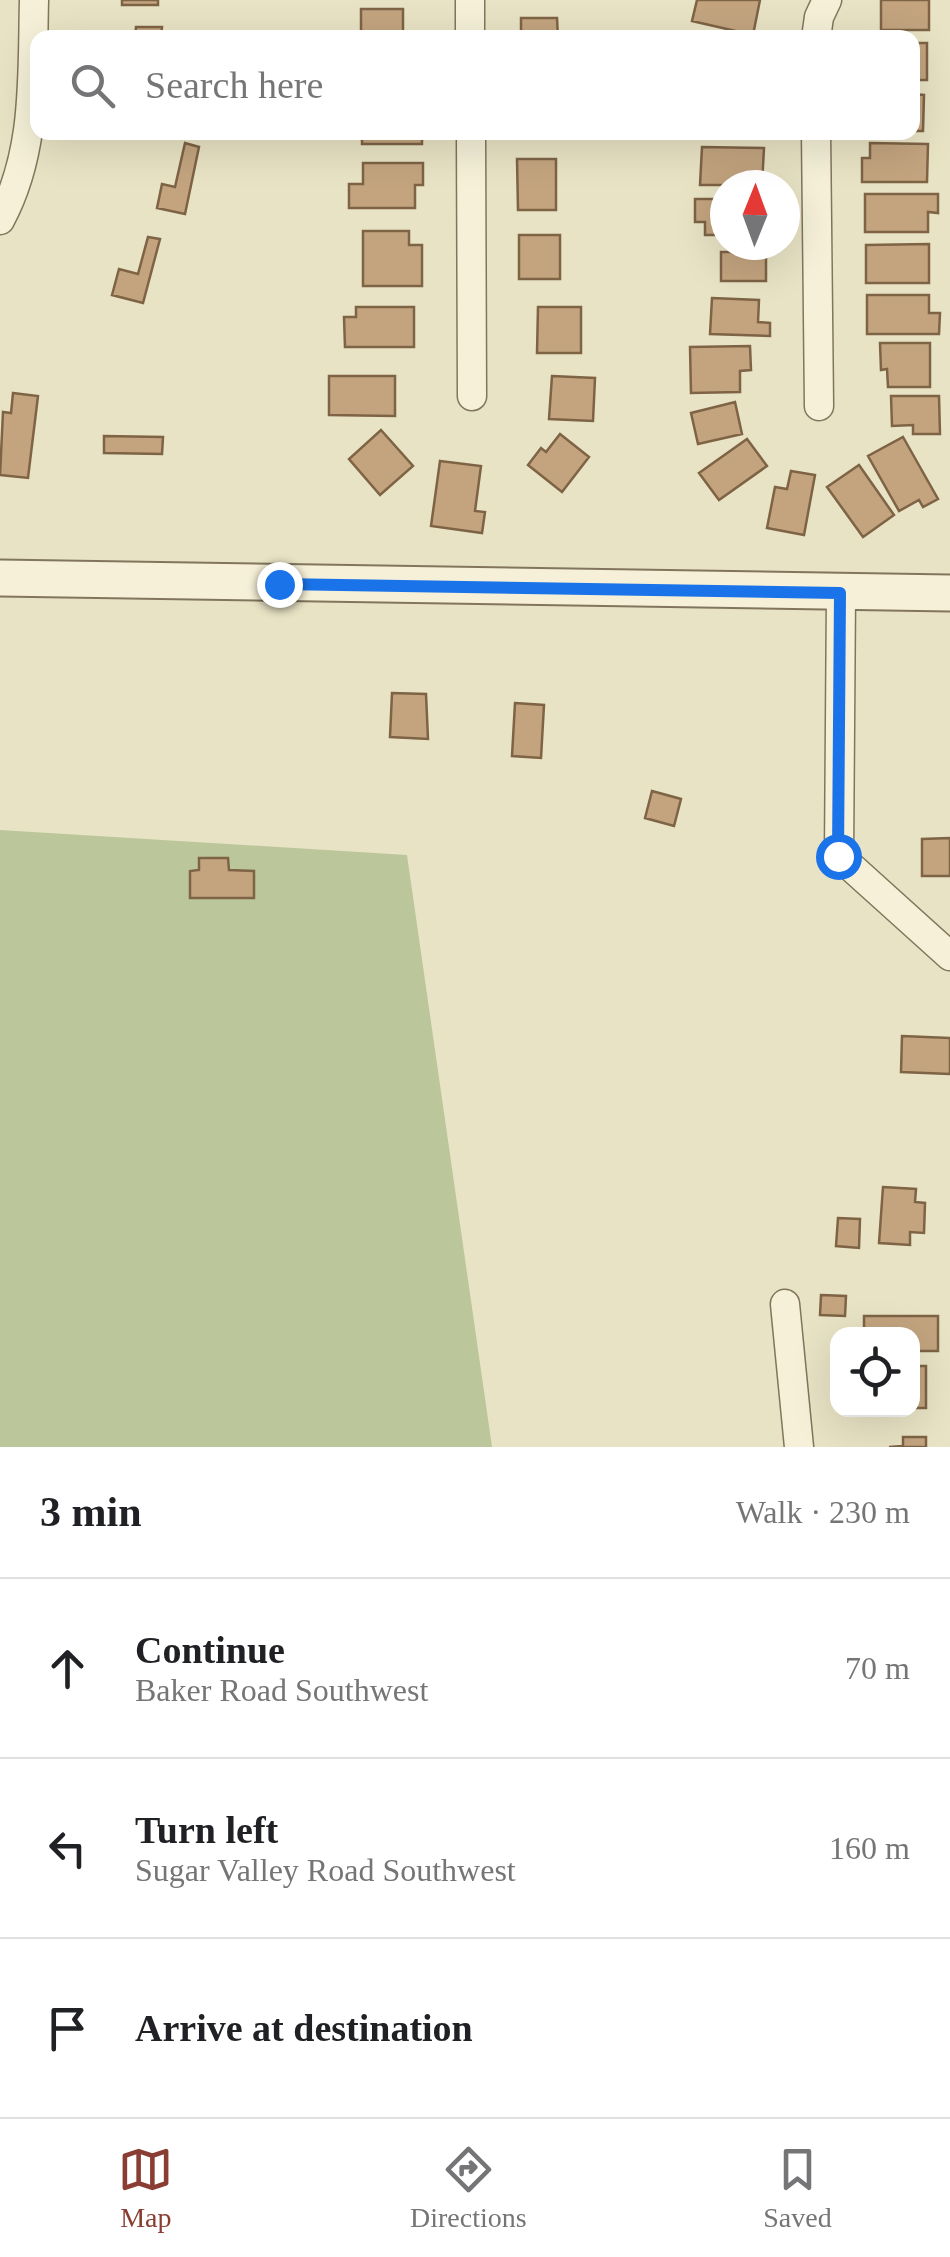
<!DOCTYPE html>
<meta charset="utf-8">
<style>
:root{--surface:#fff;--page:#f6f6f6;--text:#202124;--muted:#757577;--line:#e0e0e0;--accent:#8a3e33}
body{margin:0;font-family:Georgia,serif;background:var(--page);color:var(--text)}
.controls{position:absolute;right:30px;bottom:30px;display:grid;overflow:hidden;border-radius:20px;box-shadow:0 10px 40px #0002}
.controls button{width:90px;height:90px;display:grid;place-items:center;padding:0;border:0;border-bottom:2px solid var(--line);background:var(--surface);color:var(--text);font:50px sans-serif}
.compass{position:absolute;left:710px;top:170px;width:90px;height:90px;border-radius:50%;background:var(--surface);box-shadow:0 10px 40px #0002;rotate:1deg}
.stop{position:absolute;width:30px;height:30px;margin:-22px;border:8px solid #1a73e8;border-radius:50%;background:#fff}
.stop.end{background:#1a73e8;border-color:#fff;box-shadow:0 2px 10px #0008}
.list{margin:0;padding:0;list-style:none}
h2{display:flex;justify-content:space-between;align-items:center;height:130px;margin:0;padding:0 40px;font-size:42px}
h2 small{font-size:32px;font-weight:400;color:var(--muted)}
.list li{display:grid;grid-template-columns:65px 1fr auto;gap:30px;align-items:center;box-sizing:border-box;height:180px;padding:0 40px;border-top:2px solid var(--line)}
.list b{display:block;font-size:38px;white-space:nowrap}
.list p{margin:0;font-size:32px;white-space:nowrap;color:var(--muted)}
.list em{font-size:32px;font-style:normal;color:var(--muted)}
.icon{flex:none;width:55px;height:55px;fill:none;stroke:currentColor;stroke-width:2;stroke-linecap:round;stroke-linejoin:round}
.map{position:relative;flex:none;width:950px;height:1447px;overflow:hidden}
.search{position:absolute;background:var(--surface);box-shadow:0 10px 40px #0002;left:30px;right:30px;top:30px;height:110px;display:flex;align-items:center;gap:25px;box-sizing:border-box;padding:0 35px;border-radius:20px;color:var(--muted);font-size:38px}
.sheet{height:670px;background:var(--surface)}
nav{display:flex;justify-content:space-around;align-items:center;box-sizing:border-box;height:140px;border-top:2px solid var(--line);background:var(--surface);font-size:28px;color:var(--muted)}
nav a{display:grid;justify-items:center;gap:5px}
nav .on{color:var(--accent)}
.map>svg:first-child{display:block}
</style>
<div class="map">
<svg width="950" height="1447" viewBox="0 0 950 1447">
<rect width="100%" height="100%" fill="#e9e3c5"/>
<path fill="#bbc69a" d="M0 830 407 855 492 1447H0Z"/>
<path fill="#c3a47f" stroke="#7e6345" stroke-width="2.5" d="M122 0H158V5H122Z
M697 0H760L753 35 692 21Z
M881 0H929V30H881Z
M361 9H403V38H361Z
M521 18H557L558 38H521Z
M136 27H162L161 38H135Z
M912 43H927V80H912Z
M912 94 924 95 923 131H912Z
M362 132H422V144H362Z
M185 143 199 147 185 214 157 208 162 184 175 187Z
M870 143 928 144 927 182H862V158H870Z
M702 147 764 148 762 185H700Z
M517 159H556V210H518Z
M363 163H423V185H415V208H349V184H363Z
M865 194H938V213L928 212V232H865Z
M695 199H725V235H705V222H695Z
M363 231H409V245H422V286H363Z
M519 235H560V279H519Z
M148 237 160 239 143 303 112 295 119 269 138 274Z
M929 244V283H866V245Z
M721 252H766V281H721Z
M867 295H929V313H940L939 334H867Z
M712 298 759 300 758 322 770 323V336L710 334Z
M356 307H414V347H345L344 317H356Z
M538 307H581V353H537Z
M880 343H930V387H888L887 369 881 370Z
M750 346 751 370 740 371V392L691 393 690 347Z
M329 376H395V416L329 415Z
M552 376 595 378 593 421 549 419Z
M13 393 38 396 28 478 0 475 3 412 11 413Z
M891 396H939L940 434H913V425L892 426Z
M735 402 742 434 698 444 691 413Z
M381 430 413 466 380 495 349 459Z
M560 434 589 457 562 492 528 465 541 448 546 452Z
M104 436 163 437 162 454 104 453Z
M903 437 938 499 923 507 919 500 899 511 868 456Z
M747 439 767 466 719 500 699 473Z
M440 461 481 466 475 511 485 512 482 533 431 526Z
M859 465 894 515 863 537 827 487Z
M791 471 815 475 804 535 767 528 775 487 787 489Z
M392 693 426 694 428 739 390 737Z
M515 703 544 705 541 758 512 756Z
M652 791 681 799 674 826 645 818Z
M950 838V876H922V839Z
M199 858H228L229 870 254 871V898H190V871L199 870Z
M902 1036 950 1038V1074L901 1072Z
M883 1187 916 1189 915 1202 925 1203 924 1233 910 1232V1245L879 1243Z
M838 1218 860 1219 859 1248 836 1246Z
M821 1295 846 1296 845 1316 820 1315Z
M864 1316H938V1351H912V1334H864Z
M912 1366H926V1408H912Z
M903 1437H926V1447H889L903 1446Z"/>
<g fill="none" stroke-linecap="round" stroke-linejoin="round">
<g stroke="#82755d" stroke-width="31">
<path id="minor" d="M470 0V38
M816 38 819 17 827 0
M471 132 472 396
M816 132 819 406
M0 220C37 152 32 75 34 0
M841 593 839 856 950 956
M785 1304 799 1447"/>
</g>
<g stroke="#82755d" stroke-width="39">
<path id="tertiary" d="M0 578 950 593"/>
</g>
<use href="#minor" stroke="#f5f0d7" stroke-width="28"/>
<use href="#tertiary" stroke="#f5f0d7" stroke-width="35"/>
</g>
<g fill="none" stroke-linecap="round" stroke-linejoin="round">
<path stroke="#1a73e8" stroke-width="12" d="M279 584 840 593 838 856"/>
</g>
</svg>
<div class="controls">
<button><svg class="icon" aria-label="locate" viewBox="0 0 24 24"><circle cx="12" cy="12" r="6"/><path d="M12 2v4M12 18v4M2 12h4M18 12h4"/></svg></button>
</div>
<svg class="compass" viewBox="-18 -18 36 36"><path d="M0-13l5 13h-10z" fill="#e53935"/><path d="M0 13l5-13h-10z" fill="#757577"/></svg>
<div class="stop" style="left:838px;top:856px"></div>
<div class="stop end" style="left:279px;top:584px"></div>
<div class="search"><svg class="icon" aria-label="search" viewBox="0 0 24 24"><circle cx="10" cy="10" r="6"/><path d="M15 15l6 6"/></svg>Search here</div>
</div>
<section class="sheet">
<h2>3 min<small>Walk · 230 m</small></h2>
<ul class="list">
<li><svg class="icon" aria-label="ahead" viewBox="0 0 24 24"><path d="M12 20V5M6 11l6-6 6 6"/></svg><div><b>Continue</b><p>Baker Road Southwest</p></div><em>70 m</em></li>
<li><svg class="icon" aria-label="left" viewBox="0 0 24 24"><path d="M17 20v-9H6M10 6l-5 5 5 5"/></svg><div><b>Turn left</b><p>Sugar Valley Road Southwest</p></div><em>160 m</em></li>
<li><svg class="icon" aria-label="arrive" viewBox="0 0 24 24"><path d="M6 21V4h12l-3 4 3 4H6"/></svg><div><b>Arrive at destination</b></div></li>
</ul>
</section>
<nav>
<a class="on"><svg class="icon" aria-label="map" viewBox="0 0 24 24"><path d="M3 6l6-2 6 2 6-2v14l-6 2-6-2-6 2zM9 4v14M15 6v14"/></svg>Map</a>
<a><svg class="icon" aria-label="directions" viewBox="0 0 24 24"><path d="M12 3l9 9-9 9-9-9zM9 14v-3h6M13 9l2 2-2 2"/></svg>Directions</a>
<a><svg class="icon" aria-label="saved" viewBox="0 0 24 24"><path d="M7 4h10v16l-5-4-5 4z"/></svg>Saved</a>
</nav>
